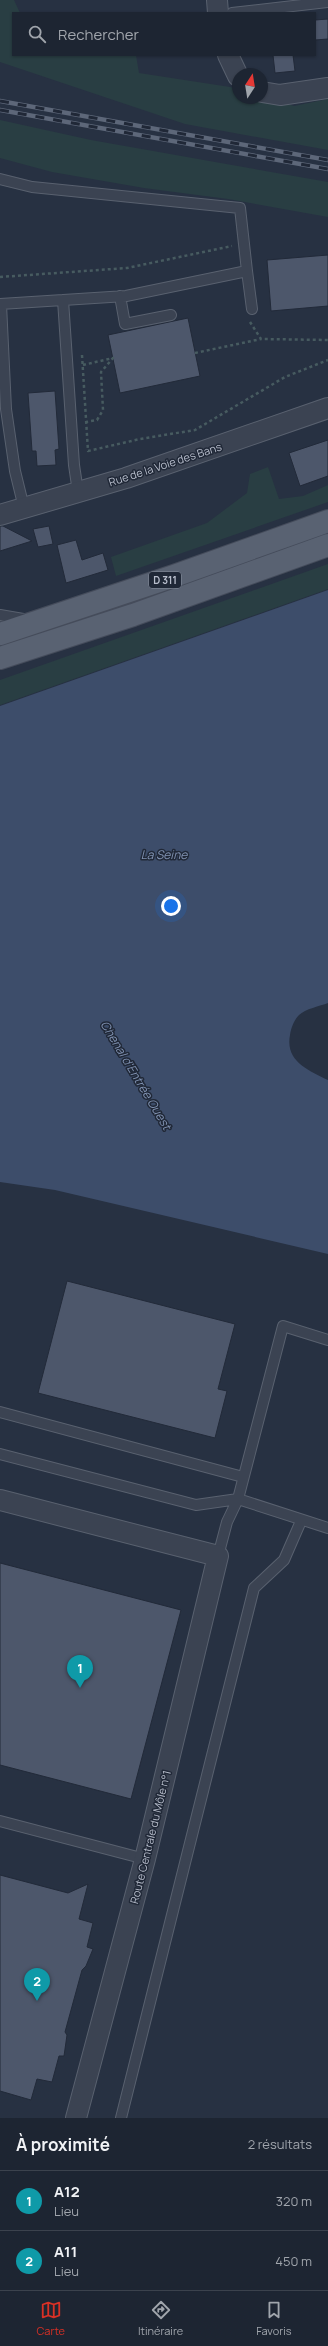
<!DOCTYPE html>
<html lang="fr">
<meta charset="utf-8">
<style>
:root{--surface:#1d2532;--page:#2a313e;--text:#f1f3f6;--muted:#a0a5ac;--line:#3b424d;--accent:#d93025}
body{margin:0;font-family:Manrope,sans-serif;background:var(--page);color:var(--text)}
.compass{position:absolute;left:232px;top:68px;width:36px;height:36px;border-radius:50%;background:var(--surface);box-shadow:0 1px 3px #0004;rotate:12deg}
.you{position:absolute;left:171px;top:906px;width:14px;height:14px;margin:-10px;border:3px solid #fff;border-radius:50%;background:#1a73e8;box-shadow:0 0 0 6px #1a73e833}
.badge{display:grid;place-items:center;width:26px;height:26px;border-radius:50%;background:var(--accent);color:#fff;font-size:13px;font-weight:700}
.pin{position:absolute;translate:-50% -33px;filter:drop-shadow(0 1px 2px #0008)}
.pin::after{content:'';position:absolute;top:21px;width:14px;height:12px;background:inherit;clip-path:polygon(0 0,100% 0,50% 100%)}
.list{margin:0;padding:0;list-style:none}
h2{display:flex;justify-content:space-between;align-items:center;height:52px;margin:0;padding:0 16px;font-size:17px}
h2 small{font-size:13px;font-weight:400;color:var(--muted)}
.list li{display:grid;grid-template-columns:26px 1fr auto;gap:12px;align-items:center;box-sizing:border-box;height:60px;padding:0 16px;border-top:1px solid var(--line)}
.list b{display:block;font-size:15px;white-space:nowrap}
.list p{margin:0;font-size:13px;white-space:nowrap;color:var(--muted)}
.list em{font-size:13px;font-style:normal;color:var(--muted)}
.icon{flex:none;width:22px;height:22px;fill:none;stroke:currentColor;stroke-width:2;stroke-linecap:round;stroke-linejoin:round}
.map{position:relative;flex:none;width:328px;height:2118px;overflow:hidden}
.search{position:absolute;background:var(--surface);box-shadow:0 1px 3px #0004;left:12px;right:12px;top:12px;height:44px;display:flex;align-items:center;gap:10px;box-sizing:border-box;padding:0 14px;border-radius:0px;color:var(--muted);font-size:15px}
.sheet{height:172px;background:var(--surface)}
nav{display:flex;justify-content:space-around;align-items:center;box-sizing:border-box;height:56px;border-top:1px solid var(--line);background:var(--surface);font-size:11px;color:var(--muted)}
nav a{display:grid;justify-items:center;gap:2px}
nav .on{color:var(--accent)}
.map>svg:first-child{display:block}
</style>
<div class="map">
<svg width="328" height="2118" viewBox="0 0 328 2118">
<rect width="100%" height="100%" fill="#273142"/>
<path fill="#293e43" d="M0 0H14L20 13H13V55H136L139 73 230 87 238 89V98L262 96 294 106 328 99V150L185 124 0 62Z
M0 120 91 140 328 182V217L228 199 144 188 52 172 0 158Z
M268 467 279 499 303 496 328 485V502L116 576 111 557 207 523 247 493 250 474Z
M328 564V589L0 705V680Z"/>
<path fill="#3d4d6a" d="M328 590V1003C320 1006 305 1009 299 1015 294 1020 291 1028 290 1035 285 1061 308 1070 328 1080V1254L55 1190 0 1182V706Z"/>
<path fill="#4d576b" stroke="#222a39" d="M328 19V39L315 40V20Z
M273 55H293L295 71 275 73Z
M328 255V306L271 311 267 260Z
M188 318 200 376 120 393 108 335Z
M55 391 59 449 55 450 56 465 37 466 36 451H32L28 393Z
M328 440V476L300 486 289 453Z
M0 526H3L32 541 0 551Z
M49 526 53 544 38 547 33 529Z
M76 540 82 560 103 553 108 570 66 583 57 545Z
M67 1281 235 1324 218 1389 227 1391 215 1438 38 1393Z
M0 1563 181 1610 131 1799 0 1765Z
M0 1875 68 1893 88 1884 79 1919 93 1923 87 1947 93 1949 86 1966 82 1970 65 2032 67 2035 64 2056H59L52 2082 37 2079 31 2100 0 2091Z"/>
<g fill="none" stroke-linecap="round" stroke-linejoin="round">
<g stroke="#59616f" stroke-width="12">
<path id="service" d="M232 13 328 2
M0 179 32 187 240 208 247 271 126 296 0 304
M247 271 252 309
M120 296 125 324 171 315
M63 300 74 465 78 492
M1 304 6 409 15 471 24 508
M0 615 29 620
M0 1412 243 1477
M0 1454 196 1505 238 1499 283 1326 328 1340
M218 1556 227 1522 238 1499 328 1528
M0 1821 145 1859
M121 2118 254 1588 284 1560 301 1521"/>
</g>
<g stroke="#59616f" stroke-width="22">
<path id="minor" d="M217 0 218 13
M228 55 238 76
M262 92 280 95 328 88
M0 515 126 478 328 408
M0 1500 218 1556 145 1859 76 2118"/>
</g>
<g stroke="#454c5b" stroke-width="24">
<path id="primary" d="M0 634 174 576 328 521
M0 658 133 615 328 545"/>
</g>
<path stroke="#475b60" stroke-width="2.5" stroke-dasharray="3 3" stroke-linecap="butt" d="M0 277 127 268 232 246
M250 322 261 339 328 340
M195 353 261 339
M82 355 88 451 140 439 195 430 285 377 328 360
M83 365 113 358 101 372 103 410 97 420 86 422"/>
<use href="#service" stroke="#3b4352" stroke-width="10"/>
<use href="#minor" stroke="#3b4352" stroke-width="20"/>
<use href="#primary" stroke="#596272" stroke-width="22"/>
<g stroke="#5d6779" stroke-width="4.5">
<path id="rail" d="M0 101 328 160
M0 110 328 169"/>
</g>
<use href="#rail" stroke="#202837" stroke-width="3" stroke-dasharray="9" stroke-linecap="butt"/>
</g>
<g text-anchor="middle" dominant-baseline="central" stroke-width="3" stroke-linejoin="round" paint-order="stroke">
<rect fill="#202837" stroke="#8a919f" stroke-width="1" x="149" y="572" width="32" height="16" rx="3"/>
<g font-size="10" font-weight="bold" fill="#b8becc">
<text x="165" y="580">D 311</text>
</g>
<g font-size="11" fill="#b8becc" stroke="#202837">
<text transform="translate(165 464) rotate(-18)">Rue de la Voie des Bans</text>
<text transform="translate(150 1837) rotate(-76)">Route Centrale du Môle n°1</text>
</g>
<g font-size="12" font-style="italic" fill="#8092b2" stroke="#202837">
<text x="164" y="854">La Seine</text>
<text transform="translate(136 1075) rotate(59)">Chenal d'Entrée Ouest</text>
</g>
</g>
</svg>
<svg class="compass" viewBox="-18 -18 36 36"><path d="M0-13l5 13h-10z" fill="#e53935"/><path d="M0 13l5-13h-10z" fill="#a0a5ac"/></svg>
<div class="you"></div>
<div class="pin badge" style="left:80px;top:1688px;background:#0f9aa8">1</div>
<div class="pin badge" style="left:37px;top:2001px;background:#0f9aa8">2</div>
<div class="search"><svg class="icon" aria-label="search" viewBox="0 0 24 24"><circle cx="10" cy="10" r="6"/><path d="M15 15l6 6"/></svg>Rechercher</div>
</div>
<section class="sheet">
<h2>À proximité<small>2 résultats</small></h2>
<ul class="list">
<li><span class="badge" style="background:#0f9aa8">1</span><div><b>A12</b><p>Lieu</p></div><em>320 m</em></li>
<li><span class="badge" style="background:#0f9aa8">2</span><div><b>A11</b><p>Lieu</p></div><em>450 m</em></li>
</ul>
</section>
<nav>
<a class="on"><svg class="icon" aria-label="map" viewBox="0 0 24 24"><path d="M3 6l6-2 6 2 6-2v14l-6 2-6-2-6 2zM9 4v14M15 6v14"/></svg>Carte</a>
<a><svg class="icon" aria-label="directions" viewBox="0 0 24 24"><path d="M12 3l9 9-9 9-9-9zM9 14v-3h6M13 9l2 2-2 2"/></svg>Itinéraire</a>
<a><svg class="icon" aria-label="saved" viewBox="0 0 24 24"><path d="M7 4h10v16l-5-4-5 4z"/></svg>Favoris</a>
</nav>
